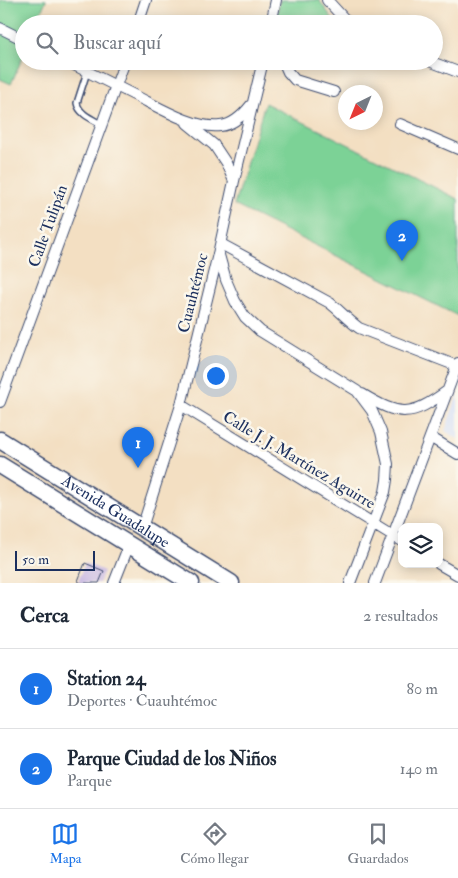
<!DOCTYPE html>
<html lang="es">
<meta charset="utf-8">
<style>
:root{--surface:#fff;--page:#f6f6f7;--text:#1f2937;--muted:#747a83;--line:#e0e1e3;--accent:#1a73e8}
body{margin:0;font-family:"IM FELL Double Pica",serif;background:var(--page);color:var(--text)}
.controls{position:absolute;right:15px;bottom:15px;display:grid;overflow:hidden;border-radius:10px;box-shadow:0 2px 12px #0003}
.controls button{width:45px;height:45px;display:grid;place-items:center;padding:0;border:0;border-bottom:1px solid var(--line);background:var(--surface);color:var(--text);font:25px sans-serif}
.compass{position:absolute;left:338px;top:85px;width:45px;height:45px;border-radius:50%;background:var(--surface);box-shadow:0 2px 12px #0003;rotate:223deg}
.scale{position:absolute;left:15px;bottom:12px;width:80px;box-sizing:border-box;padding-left:5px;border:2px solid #1b2f5e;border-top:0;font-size:14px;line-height:18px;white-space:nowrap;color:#1b2f5e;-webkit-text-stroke:4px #fbf7ec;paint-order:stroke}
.you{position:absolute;left:215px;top:375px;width:18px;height:18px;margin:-12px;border:4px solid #fff;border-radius:50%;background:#1a73e8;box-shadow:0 0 0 8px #1a73e833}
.badge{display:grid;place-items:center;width:32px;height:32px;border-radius:50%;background:var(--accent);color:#fff;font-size:16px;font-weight:700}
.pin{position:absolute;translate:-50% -41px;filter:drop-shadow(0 1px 2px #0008)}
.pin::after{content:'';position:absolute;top:26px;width:18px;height:15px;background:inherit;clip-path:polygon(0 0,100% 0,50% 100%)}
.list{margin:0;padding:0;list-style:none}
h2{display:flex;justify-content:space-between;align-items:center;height:65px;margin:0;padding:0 20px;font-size:21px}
h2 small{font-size:16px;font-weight:400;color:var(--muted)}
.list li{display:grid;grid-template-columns:32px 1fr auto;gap:15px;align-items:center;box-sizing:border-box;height:80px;padding:0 20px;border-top:1px solid var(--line)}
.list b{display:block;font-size:19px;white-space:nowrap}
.list p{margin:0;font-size:16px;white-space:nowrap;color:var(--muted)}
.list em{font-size:16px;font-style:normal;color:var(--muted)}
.icon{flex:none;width:28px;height:28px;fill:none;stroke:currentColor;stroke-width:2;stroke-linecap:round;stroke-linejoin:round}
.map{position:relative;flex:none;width:458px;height:583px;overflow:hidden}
.search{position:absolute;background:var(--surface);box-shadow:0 2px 12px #0003;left:15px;right:15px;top:15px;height:55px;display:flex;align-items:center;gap:12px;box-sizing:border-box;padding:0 18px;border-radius:28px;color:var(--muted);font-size:19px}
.sheet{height:225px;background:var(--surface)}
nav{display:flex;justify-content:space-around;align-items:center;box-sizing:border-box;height:70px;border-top:1px solid var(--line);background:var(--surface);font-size:14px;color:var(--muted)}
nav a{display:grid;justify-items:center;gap:2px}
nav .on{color:var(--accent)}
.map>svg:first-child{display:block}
</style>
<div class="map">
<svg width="458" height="583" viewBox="0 0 458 583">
<rect width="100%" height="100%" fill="#fbf7ec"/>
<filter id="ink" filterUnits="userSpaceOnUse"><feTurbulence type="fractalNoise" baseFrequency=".02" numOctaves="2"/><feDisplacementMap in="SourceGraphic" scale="10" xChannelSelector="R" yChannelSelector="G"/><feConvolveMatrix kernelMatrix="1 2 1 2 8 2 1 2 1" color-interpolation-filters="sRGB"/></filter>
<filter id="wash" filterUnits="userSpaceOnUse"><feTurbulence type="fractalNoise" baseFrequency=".0096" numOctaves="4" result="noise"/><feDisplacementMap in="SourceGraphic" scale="20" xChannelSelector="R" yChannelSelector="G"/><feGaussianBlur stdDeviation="1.12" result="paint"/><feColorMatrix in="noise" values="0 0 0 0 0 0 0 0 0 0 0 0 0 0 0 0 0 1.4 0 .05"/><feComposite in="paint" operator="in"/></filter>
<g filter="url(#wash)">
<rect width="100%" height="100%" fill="#f3dfc2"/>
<path fill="#cedbfa" d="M458 394V439L445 431Z"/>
<path fill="#7bd296" stroke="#4b807a" d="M0 0H46L36 24H24V54L11 84 0 79Z
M280 0H319L332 18 331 22 314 18 301 20 292 24H275Z
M265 103 458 199V316L234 205Z"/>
<g id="blocks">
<path fill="#b8a4df" d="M85 563 104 571 99 583H81L78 581Z"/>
</g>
</g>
<g filter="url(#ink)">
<use href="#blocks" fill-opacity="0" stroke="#3b496d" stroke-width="1"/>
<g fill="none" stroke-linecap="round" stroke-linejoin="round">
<g stroke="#3b496d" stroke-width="8">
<path id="service" d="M87 72 77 103C79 114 92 119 101 124"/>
</g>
<g stroke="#3b496d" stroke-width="12">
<path id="minor" d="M327 0 349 24
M138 24 146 0
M271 24 276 0
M303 24 318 22 325 24
M0 28 24 40
M66 61C90 73 114 85 138 97 160 108 195 129 220 126 233 125 244 114 251 105
M283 61 288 72 295 80 334 92
M429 61 458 72
M187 123 214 145 226 163 234 181
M400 124 458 149
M221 244 330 303C340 311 348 320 359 328L457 366
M219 255 226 280 235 301 245 317 260 331 357 391 372 411 381 432 388 464 387 480 385 492 350 583
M362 394C400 417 411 417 447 391
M0 402 125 61
M181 405 402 541
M430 437 458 454
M142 528 181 405 218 254 234 181 263 61
M439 564 458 575
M114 583 129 545
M375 583 458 363"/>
</g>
<g stroke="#3b496d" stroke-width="19">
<g id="primary">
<path id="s1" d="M0 440 231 583"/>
<path d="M0 465 191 583"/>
</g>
</g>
<use href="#service" stroke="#fff" stroke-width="5"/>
<use href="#minor" stroke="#fff" stroke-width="10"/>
<use href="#primary" stroke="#fff" stroke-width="16"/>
</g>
</g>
<g text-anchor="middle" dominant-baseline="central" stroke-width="5" stroke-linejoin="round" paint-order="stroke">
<g font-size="16" fill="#1b2f5e" stroke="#fbf7ec">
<text transform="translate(48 226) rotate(-70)">Calle Tulipán</text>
<text transform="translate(193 293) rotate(-76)">Cuauhtémoc</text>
<text transform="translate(299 460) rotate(31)">Calle J. J. Martínez Aguirre</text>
<text stroke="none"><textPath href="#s1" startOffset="136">Avenida Guadalupe</textPath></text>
</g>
</g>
</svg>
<div class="controls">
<button><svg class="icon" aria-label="layers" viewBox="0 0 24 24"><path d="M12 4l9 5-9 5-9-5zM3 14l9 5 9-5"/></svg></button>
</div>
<svg class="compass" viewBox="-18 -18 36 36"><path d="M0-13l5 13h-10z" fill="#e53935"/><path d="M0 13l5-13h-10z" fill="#747a83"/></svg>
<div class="scale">50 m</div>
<div class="you"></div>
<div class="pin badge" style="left:138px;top:468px">1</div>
<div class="pin badge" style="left:402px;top:261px">2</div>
<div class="search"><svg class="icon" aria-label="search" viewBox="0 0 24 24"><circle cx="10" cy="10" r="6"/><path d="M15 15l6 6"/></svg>Buscar aquí</div>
</div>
<section class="sheet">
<h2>Cerca<small>2 resultados</small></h2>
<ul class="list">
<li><span class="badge">1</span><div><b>Station 24</b><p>Deportes · Cuauhtémoc</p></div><em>80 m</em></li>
<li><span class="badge">2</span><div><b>Parque Ciudad de los Niños</b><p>Parque</p></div><em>140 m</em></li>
</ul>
</section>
<nav>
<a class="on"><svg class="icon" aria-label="map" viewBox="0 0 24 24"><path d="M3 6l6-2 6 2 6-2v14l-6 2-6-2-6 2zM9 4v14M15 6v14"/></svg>Mapa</a>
<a><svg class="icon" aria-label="directions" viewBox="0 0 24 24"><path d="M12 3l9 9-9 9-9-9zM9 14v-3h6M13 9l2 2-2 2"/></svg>Cómo llegar</a>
<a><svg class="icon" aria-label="saved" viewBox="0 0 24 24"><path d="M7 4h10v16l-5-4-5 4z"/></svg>Guardados</a>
</nav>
